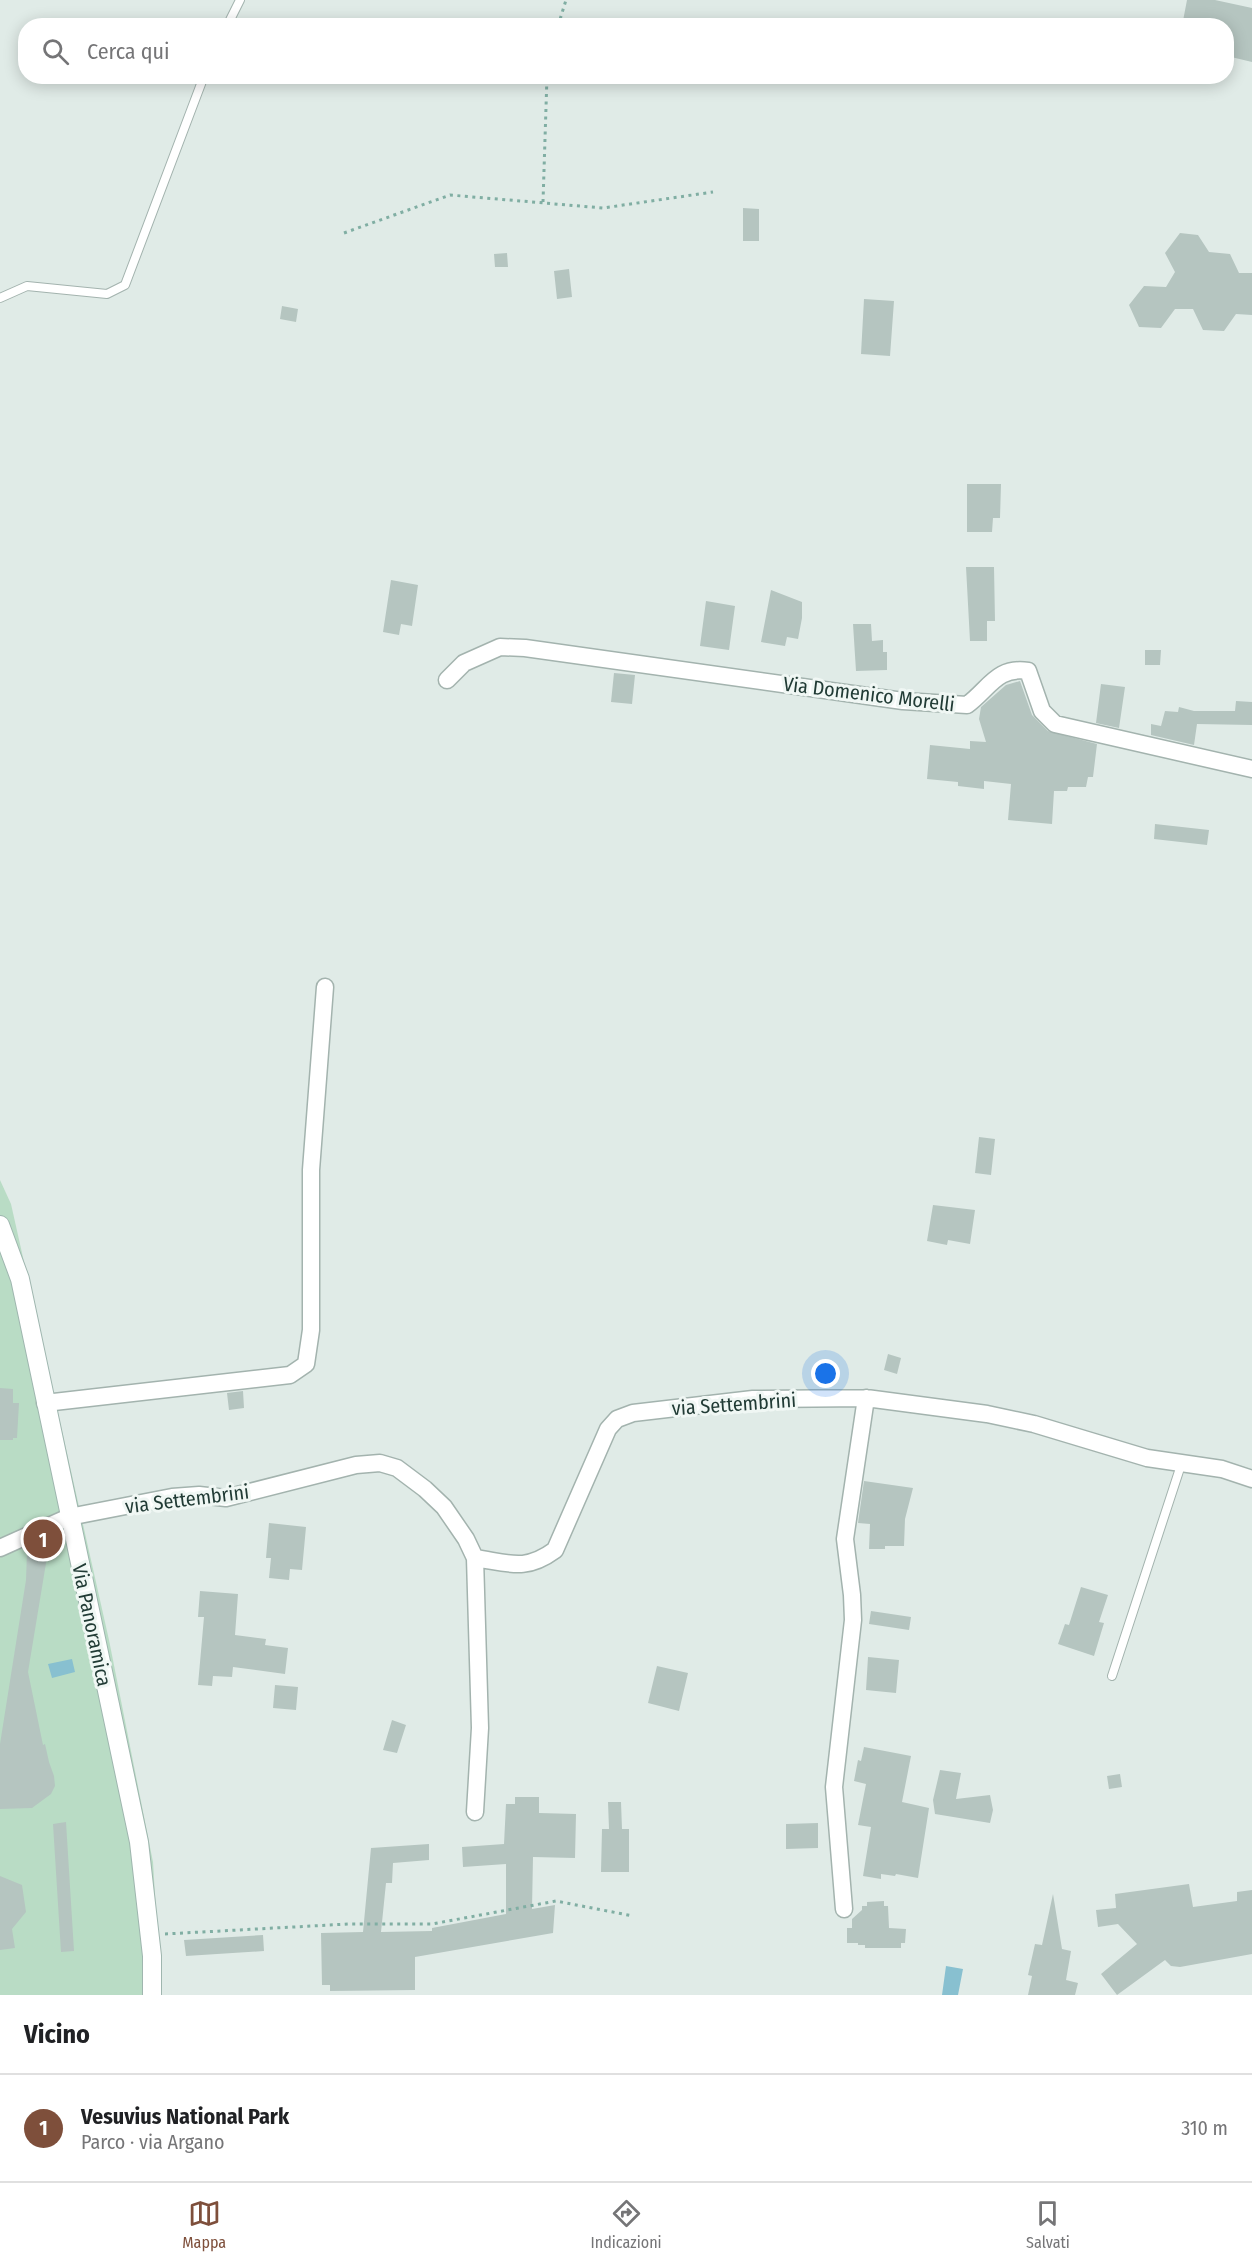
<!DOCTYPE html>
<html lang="it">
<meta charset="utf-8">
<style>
:root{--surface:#fff;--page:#f6f6f6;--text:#202124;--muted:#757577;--line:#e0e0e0;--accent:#7e4f3b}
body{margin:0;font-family:"Fira Sans Condensed",sans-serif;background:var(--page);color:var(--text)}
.you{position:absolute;left:826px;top:1374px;width:21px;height:21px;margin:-15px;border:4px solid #fff;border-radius:50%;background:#1a73e8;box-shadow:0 0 0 9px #1a73e833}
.badge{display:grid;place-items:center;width:39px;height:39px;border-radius:50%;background:var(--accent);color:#fff;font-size:20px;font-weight:700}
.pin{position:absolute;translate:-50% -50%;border:3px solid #fff;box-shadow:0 2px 6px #0006}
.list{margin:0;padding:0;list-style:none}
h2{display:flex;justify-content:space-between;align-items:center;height:78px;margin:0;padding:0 24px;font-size:26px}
h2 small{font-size:20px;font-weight:400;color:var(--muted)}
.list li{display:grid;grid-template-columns:39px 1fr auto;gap:18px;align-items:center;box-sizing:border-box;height:108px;padding:0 24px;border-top:2px solid var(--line)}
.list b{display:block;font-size:22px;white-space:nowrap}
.list p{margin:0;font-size:20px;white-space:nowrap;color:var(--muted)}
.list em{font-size:20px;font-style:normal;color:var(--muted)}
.icon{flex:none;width:33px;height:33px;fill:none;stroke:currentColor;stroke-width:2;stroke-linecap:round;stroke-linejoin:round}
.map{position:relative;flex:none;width:1252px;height:1995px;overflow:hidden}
.search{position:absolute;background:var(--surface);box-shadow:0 3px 15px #0003;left:18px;right:18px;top:18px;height:66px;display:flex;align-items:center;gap:15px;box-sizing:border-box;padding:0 21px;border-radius:24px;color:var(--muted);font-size:22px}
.sheet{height:186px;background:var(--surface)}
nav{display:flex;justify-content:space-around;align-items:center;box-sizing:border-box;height:84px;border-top:2px solid var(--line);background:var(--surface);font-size:16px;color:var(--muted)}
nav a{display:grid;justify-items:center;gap:3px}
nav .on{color:var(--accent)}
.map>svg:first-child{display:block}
</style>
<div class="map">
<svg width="1252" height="1995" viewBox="0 0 1252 1995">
<rect width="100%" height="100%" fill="#e0ebe7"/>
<path fill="#b9dcc5" d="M0 1180 11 1204 109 1640 153 1862 161 1995H0Z"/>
<path fill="#88c0d0" d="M72 1659 75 1672 52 1678 48 1664Z
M946 1966 963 1969 958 1995H942Z"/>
<path fill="#b5c5c0" d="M1187 0H1215L1252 8V62L1227 56V26H1182Z
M743 208 759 209V241H743Z
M1180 233 1198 235 1209 252 1230 254 1239 273H1252V315L1236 314 1224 331 1203 330 1193 309H1175L1161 328 1139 327 1129 305 1144 286 1166 287 1175 272 1165 253Z
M507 253 508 267H495L494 254Z
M569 269 572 297 557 299 554 271Z
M864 299 894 301 890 356 861 354Z
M282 306 298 309 296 322 280 319Z
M967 484H1001L1000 518H993L992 532H967Z
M966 567H994L995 621H987V641H970Z
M391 580 418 585 412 626 401 624 399 635 383 632Z
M771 590 802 602V618L798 639 787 637 785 646 761 642Z
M706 601 735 606 729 650 700 646Z
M853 624H871L872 641 883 640V652H887V670L856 671Z
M1145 650H1161L1160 665H1145Z
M614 673 635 675 632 704 611 702Z
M1020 681 1032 715 1048 731 1097 744 1093 777H1088L1086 787H1068L1067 791H1054L1052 824 1008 820 1011 784 984 781V789L958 786V782L927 779 930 745 970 749V741L986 742 979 719 981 707 1006 685Z
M1101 684 1125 687 1119 728 1096 723Z
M1236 701 1252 702V725L1197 724 1194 745 1151 735V724L1161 726 1165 711 1178 712 1179 707 1194 711H1235Z
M1155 824 1209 830 1207 845 1154 839Z
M979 1137 995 1139 991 1175 975 1173Z
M933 1205 975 1210 970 1244 948 1240 947 1245 927 1241Z
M888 1354 901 1358 897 1374 884 1370Z
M0 1388 13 1389V1403H19L17 1438H13V1440H0Z
M243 1391 244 1408 229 1410 227 1393Z
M864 1481 913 1488 905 1519 904 1546H885V1549H869L870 1524 858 1523Z
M269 1523 306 1527 302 1570 290 1569 289 1580 269 1578 271 1558H266Z
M49 1545 28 1672 43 1745 45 1744 49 1762 54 1776 55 1786 51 1794 32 1808 0 1809V1744L26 1580 27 1552Z
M1081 1587 1108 1595 1099 1622 1104 1623 1094 1656 1058 1644 1065 1624 1069 1625Z
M200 1591 238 1594 235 1635 266 1639 265 1645 288 1648 285 1674 233 1667 232 1677 213 1676 212 1686 198 1685 204 1617H198Z
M871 1611 911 1617 909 1630 869 1624Z
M868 1657 899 1660 896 1693 866 1690Z
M657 1666 688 1673 679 1711 648 1703Z
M275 1685 298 1687 296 1710 273 1708Z
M392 1720 406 1725 397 1753 383 1750Z
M864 1747 911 1756 902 1802 929 1808 918 1878 896 1874 895 1876 881 1874V1879L863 1876 871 1827 858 1825 866 1784 854 1781 858 1760 861 1761Z
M940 1770 961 1773 956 1799 990 1795 993 1810 990 1823 935 1814 933 1800Z
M1120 1774 1122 1787 1109 1789 1107 1776Z
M515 1797H539V1813L576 1814 575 1858 533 1857 532 1909 555 1905 553 1933 415 1957V1990L330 1991V1985H322L321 1933 363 1932 371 1848 429 1844V1860L393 1863 392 1883H386L381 1932 432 1931V1928L506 1914V1864L463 1867 462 1847 504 1844 506 1804H515Z
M608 1802H621L622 1829H629V1872H601L602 1829H609Z
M66 1822 74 1951 61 1952 53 1824Z
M818 1823V1848L786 1849V1824Z
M0 1876 22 1885 26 1912 12 1929 15 1948 0 1950Z
M1189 1884 1193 1907 1237 1901V1892L1252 1890V1954L1180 1967 1171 1966 1165 1960 1117 1995 1101 1974 1137 1944 1118 1924 1098 1927 1096 1910 1116 1908 1115 1894Z
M1053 1894 1062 1949 1071 1951 1066 1980 1078 1983 1075 1995H1028L1032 1976 1028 1975 1035 1944 1042 1945Z
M884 1901V1906H888L889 1928 906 1929 905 1943H901V1948H865V1945H858V1943H847V1928H852V1919L862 1910V1906H867V1902Z
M263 1935 264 1951 186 1956 184 1940Z"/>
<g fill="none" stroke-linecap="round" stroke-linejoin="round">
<g stroke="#a3b3ae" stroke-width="10">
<path id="lane" d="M227 26 240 0
M0 298 27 286 107 294 125 285 204 76
M1112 1676 1182 1462"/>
</g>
<g stroke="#a3b3ae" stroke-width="19">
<path id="street" d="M447 680 464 663 500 647 525 648 903 701 967 705C989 689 997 666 1028 671L1042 711 1055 724 1252 769
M45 1403 290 1375 306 1364 311 1330V1170L325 987
M0 1548 69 1517 172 1497 199 1495 226 1498 356 1465 380 1463 397 1468 425 1489 444 1507 466 1539 475 1558 480 1728 475 1812
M475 1558C509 1563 525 1572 555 1550L608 1429 617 1419 633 1413 753 1399 866 1398 987 1414 1034 1424 1147 1458 1222 1469 1252 1479
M844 1909 834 1787 853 1620 852 1595 845 1539 866 1398"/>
</g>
<g stroke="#9fb6af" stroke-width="20">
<path id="secondary" d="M0 1225 20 1279 139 1842 152 1956V1995"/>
</g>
<path stroke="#80aea3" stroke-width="3" stroke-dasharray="3 4.5" stroke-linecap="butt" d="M558 26 566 0
M543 202 547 76
M344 233 450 195 603 208 713 192
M165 1934 348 1924H432L556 1901 633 1916"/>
<use href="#lane" stroke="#fff" stroke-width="8"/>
<use href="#street" stroke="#fff" stroke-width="16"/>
<use href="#secondary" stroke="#fff" stroke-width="18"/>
</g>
<g text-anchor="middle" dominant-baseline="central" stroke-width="6" stroke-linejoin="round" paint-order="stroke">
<g font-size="20" fill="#213b35" stroke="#f0f7f4">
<text transform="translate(869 694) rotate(7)">Via Domenico Morelli</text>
<text transform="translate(734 1404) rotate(-4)">via Settembrini</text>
<text transform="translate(187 1499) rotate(-7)">via Settembrini</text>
<text transform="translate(92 1625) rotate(78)">Via Panoramica</text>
</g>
</g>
</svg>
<div class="you"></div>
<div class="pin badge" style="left:43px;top:1539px">1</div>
<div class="search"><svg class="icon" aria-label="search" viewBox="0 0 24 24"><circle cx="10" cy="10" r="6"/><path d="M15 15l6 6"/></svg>Cerca qui</div>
</div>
<section class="sheet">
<h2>Vicino<small></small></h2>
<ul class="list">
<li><span class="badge">1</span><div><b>Vesuvius National Park</b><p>Parco · via Argano</p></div><em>310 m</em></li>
</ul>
</section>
<nav>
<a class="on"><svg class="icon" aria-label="map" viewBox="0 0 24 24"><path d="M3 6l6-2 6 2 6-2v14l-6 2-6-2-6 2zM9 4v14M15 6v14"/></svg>Mappa</a>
<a><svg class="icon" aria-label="directions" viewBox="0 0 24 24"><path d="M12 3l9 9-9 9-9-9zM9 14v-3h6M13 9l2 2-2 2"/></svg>Indicazioni</a>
<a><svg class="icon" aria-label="saved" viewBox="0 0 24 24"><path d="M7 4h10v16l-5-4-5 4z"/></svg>Salvati</a>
</nav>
